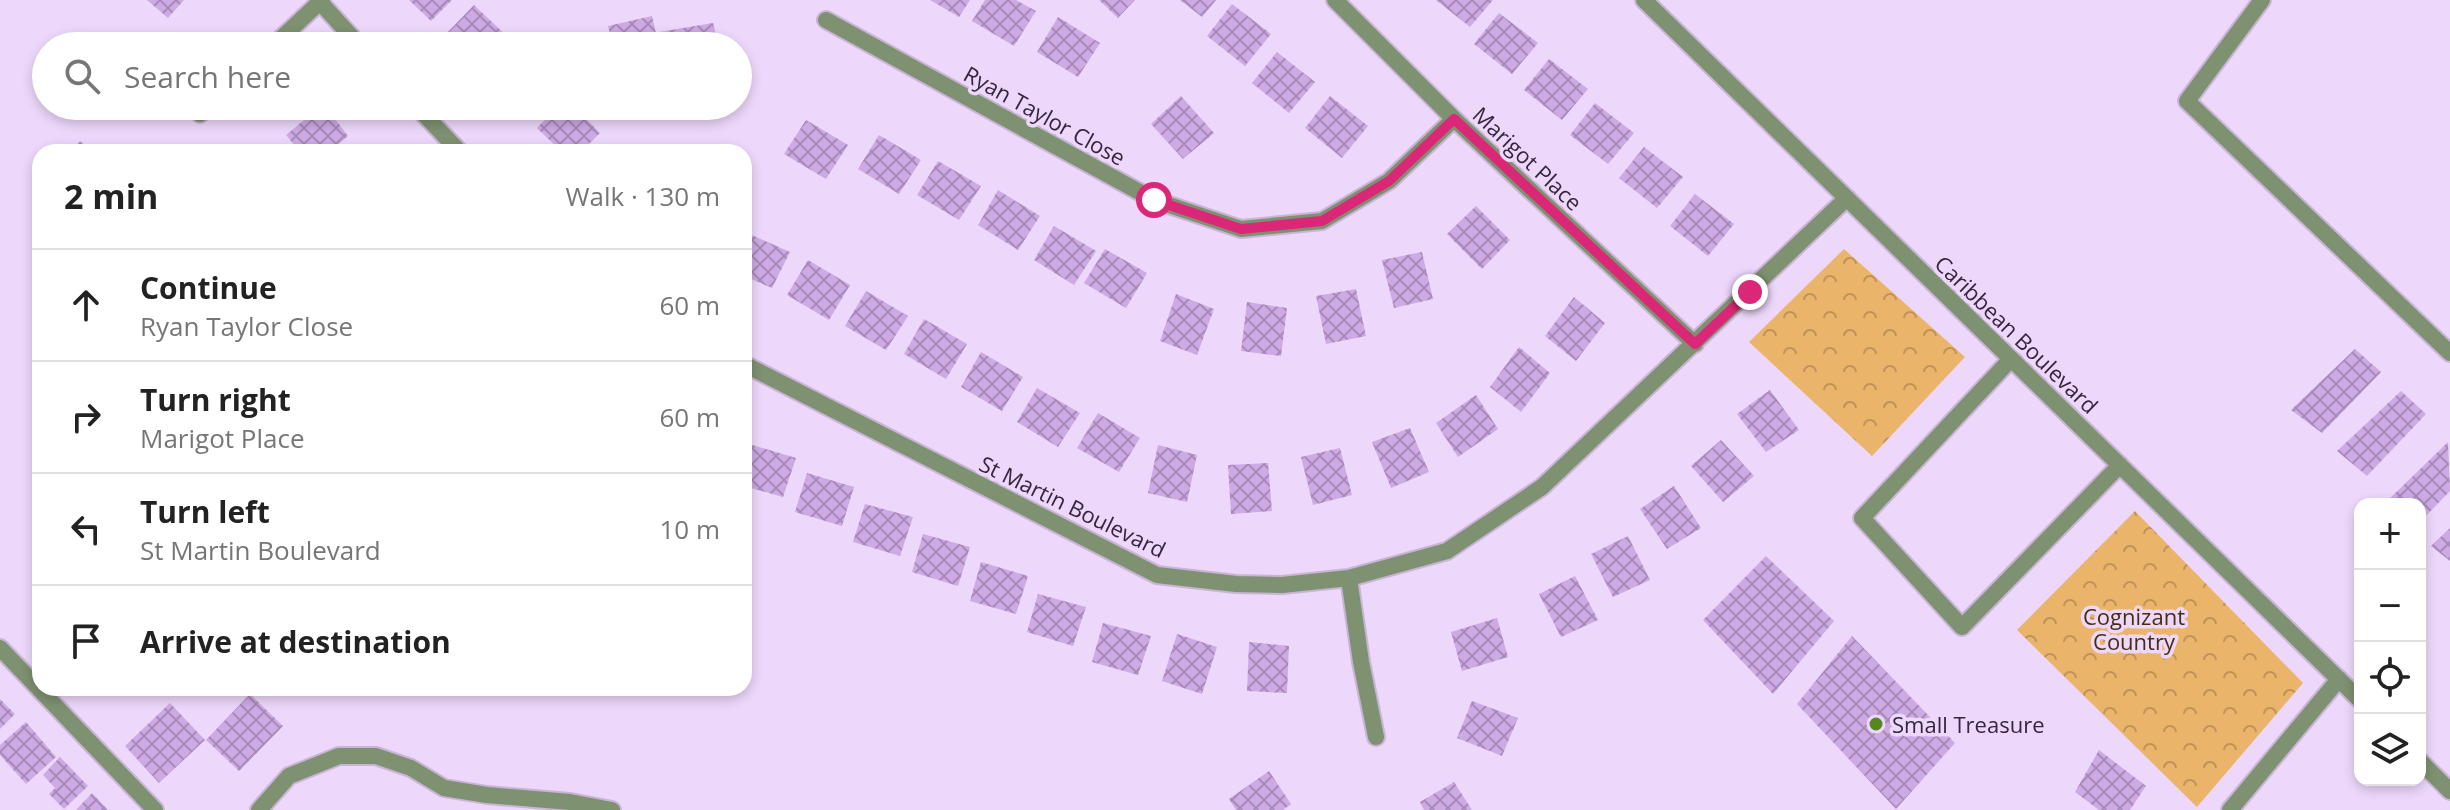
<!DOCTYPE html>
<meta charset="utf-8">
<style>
:root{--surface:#fff;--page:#f2f2f2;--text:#222;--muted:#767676;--line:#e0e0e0}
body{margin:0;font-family:"Open Sans",sans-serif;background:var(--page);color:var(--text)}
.controls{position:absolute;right:24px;bottom:24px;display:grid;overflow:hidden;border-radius:16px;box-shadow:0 4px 12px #0003}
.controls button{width:72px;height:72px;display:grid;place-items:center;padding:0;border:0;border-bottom:2px solid var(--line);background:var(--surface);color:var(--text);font:40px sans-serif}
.stop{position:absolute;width:24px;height:24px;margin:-18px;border:6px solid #db2777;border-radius:50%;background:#fff}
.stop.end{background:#db2777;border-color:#fff;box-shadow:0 2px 8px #0008}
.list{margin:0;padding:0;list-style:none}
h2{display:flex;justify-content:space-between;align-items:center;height:104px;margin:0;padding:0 32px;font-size:34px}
h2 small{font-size:26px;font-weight:400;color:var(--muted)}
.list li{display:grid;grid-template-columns:52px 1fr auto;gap:24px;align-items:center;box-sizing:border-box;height:112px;padding:0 32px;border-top:2px solid var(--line)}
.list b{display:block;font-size:30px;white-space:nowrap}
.list p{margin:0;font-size:26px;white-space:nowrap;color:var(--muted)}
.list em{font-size:26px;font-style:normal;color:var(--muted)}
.icon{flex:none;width:44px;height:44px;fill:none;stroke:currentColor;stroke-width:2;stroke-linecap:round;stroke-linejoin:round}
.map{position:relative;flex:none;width:2450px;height:810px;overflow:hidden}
.search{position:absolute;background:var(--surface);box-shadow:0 4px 12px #0003;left:32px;top:32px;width:720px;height:88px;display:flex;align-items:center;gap:20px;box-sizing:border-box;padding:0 28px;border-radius:44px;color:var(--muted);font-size:30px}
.panel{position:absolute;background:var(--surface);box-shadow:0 4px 12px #0003;left:32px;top:144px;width:720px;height:552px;border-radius:24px}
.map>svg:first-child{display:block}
</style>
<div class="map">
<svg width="2450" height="810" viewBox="0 0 2450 810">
<defs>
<pattern id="forest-crowns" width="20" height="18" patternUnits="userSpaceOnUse" patternTransform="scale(2)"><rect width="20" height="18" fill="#ebb46b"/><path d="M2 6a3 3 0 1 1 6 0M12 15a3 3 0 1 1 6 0" fill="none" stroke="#bf9259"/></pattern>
<pattern id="building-cross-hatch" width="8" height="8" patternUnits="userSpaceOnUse" patternTransform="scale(2)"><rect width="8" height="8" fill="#ceaae4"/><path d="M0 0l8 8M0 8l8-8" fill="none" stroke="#a88aba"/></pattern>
</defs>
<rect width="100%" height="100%" fill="#edd8fb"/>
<path fill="url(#forest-crowns)" d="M1844 249 1965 357 1872 456 1749 342Z
M2135 511 2303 683 2197 807 2017 630Z"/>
<path fill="url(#building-cross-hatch)" d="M147 0H184L168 18Z
M409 0H452L431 21Z
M930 0H970L959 17Z
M985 0H1016L1036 11 1014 46 972 21Z
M1099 0H1135L1118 18Z
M1180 0H1216L1202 17Z
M1436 0H1493L1470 27Z
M1232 4 1271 34 1245 66 1207 36Z
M474 5 510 39 503 46H459L446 34Z
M1499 13 1538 43 1512 74 1474 44Z
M652 16 659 46H613L608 26Z
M1058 17 1100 43 1078 77 1037 52Z
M713 23 719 46H662L659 32Z
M1277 52 1315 82 1289 113 1252 83Z
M1549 59 1588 89 1562 120 1524 90Z
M1181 96 1214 133 1183 159 1151 124Z
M1330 96 1368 126 1342 158 1305 128Z
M1595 103 1634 133 1608 164 1570 135Z
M321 106H325L348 136 329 152H300L286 135Z
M558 106H573L600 133 581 152H562L537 128Z
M806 120 848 145 826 179 784 154Z
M879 135 921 160 899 194 858 169Z
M80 141 93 152H72Z
M1644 147 1683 177 1657 208 1619 178Z
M938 161 981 186 959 220 917 195Z
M998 190 1040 216 1018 250 978 225Z
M1695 194 1734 224 1708 256 1670 226Z
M1476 206 1510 240 1482 269 1447 234Z
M1054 226 1096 251 1074 285 1034 260Z
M745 232 790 252 772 288 744 276Z
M1105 249 1147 273 1126 308 1084 283Z
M1422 252 1433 299 1394 308 1382 260Z
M808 260 850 285 829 320 787 295Z
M1356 289 1366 336 1326 344 1316 296Z
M866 291 908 316 886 350 845 326Z
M1176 294 1214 309 1197 355 1160 341Z
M1574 297 1605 323 1576 361 1545 336Z
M1247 302 1287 308 1281 356 1241 351Z
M924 319 967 344 946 379 904 354Z
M1519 347 1550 373 1521 412 1490 387Z
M2355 349 2381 372 2322 433 2291 410Z
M981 352 1023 377 1002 411 961 387Z
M1037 388 1080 413 1058 447 1017 422Z
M1770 390 1799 430 1766 452 1737 414Z
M2401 391 2426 414 2367 476 2337 451Z
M1476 395 1498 429 1458 457 1436 423Z
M1098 413 1140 438 1119 472 1077 448Z
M1410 428 1429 472 1391 488 1372 442Z
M1721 440 1754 476 1723 502 1691 466Z
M2448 442 2450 491 2420 522V504H2384Z
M749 444 796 458 783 497 744 486V461Z
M1158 445 1197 455 1187 502 1148 493Z
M1340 448 1352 495 1313 505 1301 457Z
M1268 463 1272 511 1231 514 1228 465Z
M807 473 854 487 842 526 795 512Z
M1674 486 1701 528 1667 549 1640 509Z
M865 504 913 517 900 556 853 542Z
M2450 528V561L2431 546Z
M923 534 970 547 958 586 912 572Z
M1628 536 1650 580 1613 597 1591 554Z
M1766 556 1834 621 1773 694 1703 620Z
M981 562 1028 576 1016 614 970 601Z
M1575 576 1598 620 1561 637 1539 594Z
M1038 594 1086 607 1073 646 1027 632Z
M1497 618 1508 657 1462 671 1451 632Z
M1103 623 1151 636 1138 675 1092 662Z
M1177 634 1217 647 1202 694 1162 681Z
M1852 636 1955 743 1896 809 1797 704Z
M1249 642 1289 646 1287 693 1247 691Z
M250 694 283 726 239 771 206 740Z
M0 699 15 714 0 729Z
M1472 701 1518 718 1502 756 1457 738Z
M170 703 205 740 159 783 125 746Z
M26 722 56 757 26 784 0 755V745Z
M2099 750 2146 786 2130 810H2099L2075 792Z
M60 757 88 786 64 809 49 794 55 788 43 775Z
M1269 771 1291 804 1283 810H1236L1229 799Z
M1454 782 1472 810H1424L1420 802Z
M92 793 108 810H76Z"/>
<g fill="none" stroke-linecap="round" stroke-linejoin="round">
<g stroke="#c8b4d5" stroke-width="20">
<path id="street" d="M1335 0 1454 119 1695 344
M1644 0 2360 700
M2262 0 2187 101 2450 353
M320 2 360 46
M826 20 1154 200 1241 229 1322 221 1389 181 1454 119
M273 46 322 0
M416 106 460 152
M200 114 208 106
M2011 359 1862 518 1962 627 2120 465
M744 364 1157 575 1236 584 1282 585 1349 578 1447 551 1542 487 1847 198
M1349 578 1361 662 1376 737
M0 648 155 810
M2420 761 2450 791
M259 810 289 776 339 756H376L411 768 444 788 487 795 570 802 612 810
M2230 810 2339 679"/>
</g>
<use href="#street" stroke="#7e9170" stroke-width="16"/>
</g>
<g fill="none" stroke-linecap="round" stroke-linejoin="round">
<path stroke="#db2777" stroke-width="10" d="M1154 200 1241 229 1322 221 1389 181 1454 119 1695 344 1750 292"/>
</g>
<circle fill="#54881e" stroke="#edd8fb" stroke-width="3" cx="1876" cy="724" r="8"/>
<g text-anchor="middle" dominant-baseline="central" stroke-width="7" stroke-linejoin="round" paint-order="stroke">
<g font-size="22" fill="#35263d" stroke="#edd8fb">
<text transform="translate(1045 115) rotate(29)">Ryan Taylor Close</text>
<text transform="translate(1528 158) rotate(43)">Marigot Place</text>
<text transform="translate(2017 334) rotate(44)">Caribbean Boulevard</text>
<text transform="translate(1073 506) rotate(26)">St Martin Boulevard</text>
</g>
<g font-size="22" fill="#462e0c" stroke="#edd8fb">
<text x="2134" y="616">Cognizant<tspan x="2134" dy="25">Country</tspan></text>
</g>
<g font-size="22" fill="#35263d" stroke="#edd8fb" text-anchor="start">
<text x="1892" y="724">Small Treasure</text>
</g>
</g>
</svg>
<div class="controls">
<button>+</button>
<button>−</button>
<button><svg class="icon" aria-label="locate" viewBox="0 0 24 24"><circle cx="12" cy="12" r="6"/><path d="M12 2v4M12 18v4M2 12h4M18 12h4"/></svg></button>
<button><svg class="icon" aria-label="layers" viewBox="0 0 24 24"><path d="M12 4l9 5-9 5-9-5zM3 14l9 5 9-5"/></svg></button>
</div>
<div class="stop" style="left:1154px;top:200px"></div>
<div class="stop end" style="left:1750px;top:292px"></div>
<div class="search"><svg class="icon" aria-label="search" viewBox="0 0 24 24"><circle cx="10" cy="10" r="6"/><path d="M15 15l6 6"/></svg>Search here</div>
<section class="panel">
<h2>2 min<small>Walk · 130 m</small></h2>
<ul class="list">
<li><svg class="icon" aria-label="ahead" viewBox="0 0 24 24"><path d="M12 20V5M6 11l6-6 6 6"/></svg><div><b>Continue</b><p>Ryan Taylor Close</p></div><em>60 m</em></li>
<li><svg class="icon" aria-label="right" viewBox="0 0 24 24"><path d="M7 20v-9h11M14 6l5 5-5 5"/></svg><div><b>Turn right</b><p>Marigot Place</p></div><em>60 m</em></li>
<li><svg class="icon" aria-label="left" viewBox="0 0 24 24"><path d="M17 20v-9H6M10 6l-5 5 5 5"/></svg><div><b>Turn left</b><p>St Martin Boulevard</p></div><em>10 m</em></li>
<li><svg class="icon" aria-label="arrive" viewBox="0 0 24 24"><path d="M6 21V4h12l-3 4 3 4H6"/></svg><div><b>Arrive at destination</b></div></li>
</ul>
</section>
</div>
